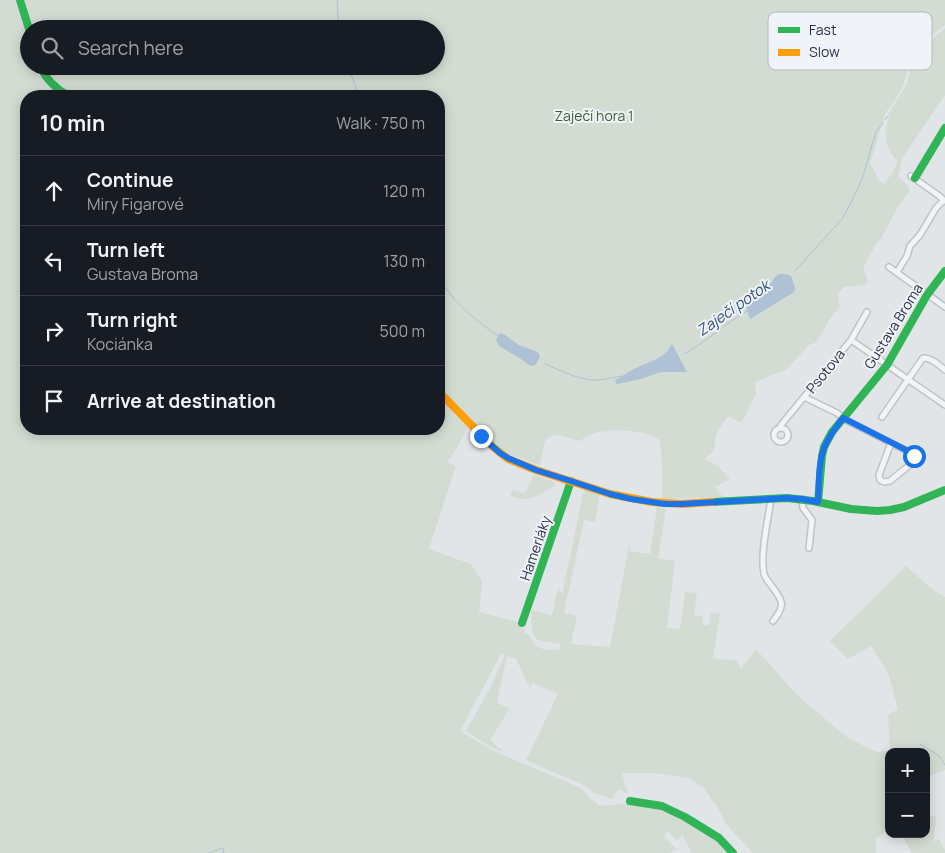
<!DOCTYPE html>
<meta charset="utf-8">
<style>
:root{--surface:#171b24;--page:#242831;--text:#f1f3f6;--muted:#9ea1a6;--line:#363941}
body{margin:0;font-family:Manrope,sans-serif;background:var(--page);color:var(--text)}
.controls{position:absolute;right:15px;bottom:15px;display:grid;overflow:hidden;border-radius:10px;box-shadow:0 2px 12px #0003}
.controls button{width:45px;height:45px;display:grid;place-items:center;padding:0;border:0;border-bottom:1px solid var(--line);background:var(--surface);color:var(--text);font:25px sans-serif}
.stop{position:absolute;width:15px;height:15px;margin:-11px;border:4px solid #1a73e8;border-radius:50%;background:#fff}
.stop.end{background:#1a73e8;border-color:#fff;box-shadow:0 1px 5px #0008}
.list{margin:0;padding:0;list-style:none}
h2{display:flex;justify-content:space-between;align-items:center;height:65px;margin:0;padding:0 20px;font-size:21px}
h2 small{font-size:16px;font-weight:400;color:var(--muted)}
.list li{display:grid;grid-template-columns:32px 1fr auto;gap:15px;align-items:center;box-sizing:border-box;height:70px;padding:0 20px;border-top:1px solid var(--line)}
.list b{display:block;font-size:19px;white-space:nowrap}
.list p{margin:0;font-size:16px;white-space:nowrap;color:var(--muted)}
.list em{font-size:16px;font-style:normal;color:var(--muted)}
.icon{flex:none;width:28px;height:28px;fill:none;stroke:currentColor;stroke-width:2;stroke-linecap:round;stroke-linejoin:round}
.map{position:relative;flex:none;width:945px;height:853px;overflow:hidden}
.search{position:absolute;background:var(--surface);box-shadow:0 2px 12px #0003;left:20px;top:20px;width:425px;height:55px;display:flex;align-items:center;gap:12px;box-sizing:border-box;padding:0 18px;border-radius:28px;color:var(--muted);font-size:19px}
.panel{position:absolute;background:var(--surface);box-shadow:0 2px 12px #0003;left:20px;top:90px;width:425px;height:345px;border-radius:20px}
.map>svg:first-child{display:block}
</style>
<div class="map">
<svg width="945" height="853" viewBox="0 0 945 853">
<rect width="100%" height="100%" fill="#e2e5e8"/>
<path fill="#d3dcd3" d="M0 0H15C21 10 28 30 29 42 30 50 29 58 29 66H36C39 79 51 90 62 96H26V429H439V398L468 428 450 459H449L447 462 456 466 429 549 471 564 482 581 479 612 518 622 521 627 525 629 524 632 526 634 527 633 528 634C537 650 542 651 560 649L561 644 537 640 532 633 531 610 552 615 559 584V591L562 592V595L583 493 585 494V492L584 491V489L600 494 595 522 584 520 564 613 577 616 571 644 610 647 629 545H630L629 551 650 554 657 506H659V508L666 509 658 558 675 561 667 628 680 629 685 592 697 593 694 615 703 617 702 625H709L711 613 720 614 713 658 737 661 741 669 756 649 797 695 848 738 877 752 890 750 888 715 898 709 888 673 871 646 848 659 830 641 906 566 932 589 945 597V770L926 777V752H889V829L876 839V853H753L726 824 718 808 703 787 688 778 653 773H622L625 786 629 794 618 789 612 799 594 793 588 787 526 760 558 694 532 683 530 688 516 659 507 656 497 702 509 709 491 739 496 746 502 749 501 751 492 748 466 731 490 688 505 655 501 654 460 731 494 751 581 788 592 800 599 805 606 806 621 804 645 805 663 809 711 835 731 853H692L681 833 682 837 677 840 668 831 664 837 677 849 670 853H0Z
M24 0H945V25L922 44 911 60 903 86 894 102 886 112 870 163 877 176 876 179 884 184 893 172 898 162C885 147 883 134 889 116L888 115 906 85 913 61 925 45 945 28V95L901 160V165L898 176 909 187V192L899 205 882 237 876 244 863 268 868 281 866 285 844 287 838 294 839 308 829 320 818 340 815 343 809 345 786 370 755 382 756 395 750 404 747 413 741 423 728 416C719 428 714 434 715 449L705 459 718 466 730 479 715 487 723 497 668 499 662 498C663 478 662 460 660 441 650 429 609 429 595 433 589 435 584 440 577 441 566 438 554 430 545 441L540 464 539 465 507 454 500 449 439 388V96H78C65 88 49 82 44 66H436V29H33Z
M534 475 554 482 555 484V486C541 494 526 504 511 496V493L513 490 523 493H525Z
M926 815 936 817 934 842 939 839 945 850V853H911L902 834H926Z"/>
<path fill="#afc1d5" d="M779 274H785L791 276 795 288 794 292 750 319 748 314 746 305 766 291 774 278Z
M501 333 505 335 519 345 538 352 540 357 536 364 532 366 529 365 521 359 499 346 496 340 499 334Z
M672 344 687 372H661L641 379 617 384 615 380C621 378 626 373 632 370 648 361 663 361 672 344Z"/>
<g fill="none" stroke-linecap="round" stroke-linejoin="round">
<path stroke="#afc1d5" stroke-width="1" d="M337 0 339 29
M348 66 359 96
M885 120 888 116
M795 271 842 219 852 201 862 179 876 132 883 123
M439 278C454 303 474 319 498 336
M684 354C706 342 725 324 747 311
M545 364C559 370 575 378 591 380 602 381 613 377 623 376
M920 744 939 756 945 765
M208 853 223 848 224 853"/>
<g stroke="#c0c3c6" stroke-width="8">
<path id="street" d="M911 176 938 195 945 201
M889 267 945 307
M897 272 907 256 910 246 920 235 936 208 944 200
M851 340 945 405
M804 397 837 413 846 420 911 453 913 455V461L912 463 890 481 884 482 880 480 879 475 891 443
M882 417 923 358C931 357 939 365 945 370
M781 428V425L851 340 867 312
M774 435a7 7 0 1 1 14 0a7 7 0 1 1-14 0Z
M771 499C768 520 760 554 764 574 765 578 768 581 770 584 782 600 787 604 773 621
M802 499 803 508 812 520 809 548"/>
</g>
<use href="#street" stroke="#f2f3f5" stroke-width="5"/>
<path stroke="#30b455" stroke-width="8" d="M20 0 29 29
M40 66C46 80 56 89 69 96
M915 178 945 128
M712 502 787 498 813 501 851 509 877 511 890 510 904 507 945 490
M818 502 822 456 824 447 832 432 887 365 927 295 945 271
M522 623 571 481
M630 801 662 806 685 817 719 838 733 853"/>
<path stroke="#ff9f0a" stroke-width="8" d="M439 392 493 447 508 459 536 470 610 494 652 502 682 504 712 502"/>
</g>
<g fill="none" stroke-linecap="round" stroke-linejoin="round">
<path stroke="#1a73e8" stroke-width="6" d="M481 436 500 453 508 458 536 470 571 481 610 494 631 499 665 504H682L787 498 802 499 818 502C819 484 818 464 824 448 829 436 836 427 843 418L912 453 914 456"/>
</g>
<g text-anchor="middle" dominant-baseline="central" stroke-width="4" stroke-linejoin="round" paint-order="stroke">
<g font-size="14" fill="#3c6034" stroke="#f0f3f8">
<text x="594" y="115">Zaječí hora 1</text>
</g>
<g font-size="14" fill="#273143" stroke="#f0f3f8">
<text transform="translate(893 326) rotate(-58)">Gustava Broma</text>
<text transform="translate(825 371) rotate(-51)">Psotova</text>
<text transform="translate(535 548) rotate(-71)">Hamerláky</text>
</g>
<g font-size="15" font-style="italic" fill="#2e4f7b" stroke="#f0f3f8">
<text transform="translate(733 308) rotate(-35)">Zaječí potok</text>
</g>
</g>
<rect x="768" y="12" width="164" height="58" rx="8" fill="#f0f3f8" stroke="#b4b9c2" stroke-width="1"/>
<rect x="778" y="27" width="22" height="6" fill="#30b455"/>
<rect x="778" y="49" width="22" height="7" fill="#ff9f0a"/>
<g font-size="14" fill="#273143">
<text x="809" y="35">Fast</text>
<text x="809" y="57">Slow</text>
</g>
</svg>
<div class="controls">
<button>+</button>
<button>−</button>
</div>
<div class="stop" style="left:914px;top:456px"></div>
<div class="stop end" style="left:481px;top:436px"></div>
<div class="search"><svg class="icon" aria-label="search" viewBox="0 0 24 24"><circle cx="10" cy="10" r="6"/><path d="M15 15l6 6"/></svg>Search here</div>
<section class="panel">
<h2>10 min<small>Walk · 750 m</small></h2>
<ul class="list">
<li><svg class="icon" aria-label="ahead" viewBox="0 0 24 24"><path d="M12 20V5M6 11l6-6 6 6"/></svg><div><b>Continue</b><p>Miry Figarové</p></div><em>120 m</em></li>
<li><svg class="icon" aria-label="left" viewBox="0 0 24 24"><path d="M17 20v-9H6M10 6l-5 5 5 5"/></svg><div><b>Turn left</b><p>Gustava Broma</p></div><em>130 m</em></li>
<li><svg class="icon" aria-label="right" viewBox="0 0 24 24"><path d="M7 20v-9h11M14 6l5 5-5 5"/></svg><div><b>Turn right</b><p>Kociánka</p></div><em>500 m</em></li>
<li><svg class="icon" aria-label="arrive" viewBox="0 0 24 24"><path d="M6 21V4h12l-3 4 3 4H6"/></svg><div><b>Arrive at destination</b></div></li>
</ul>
</section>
</div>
